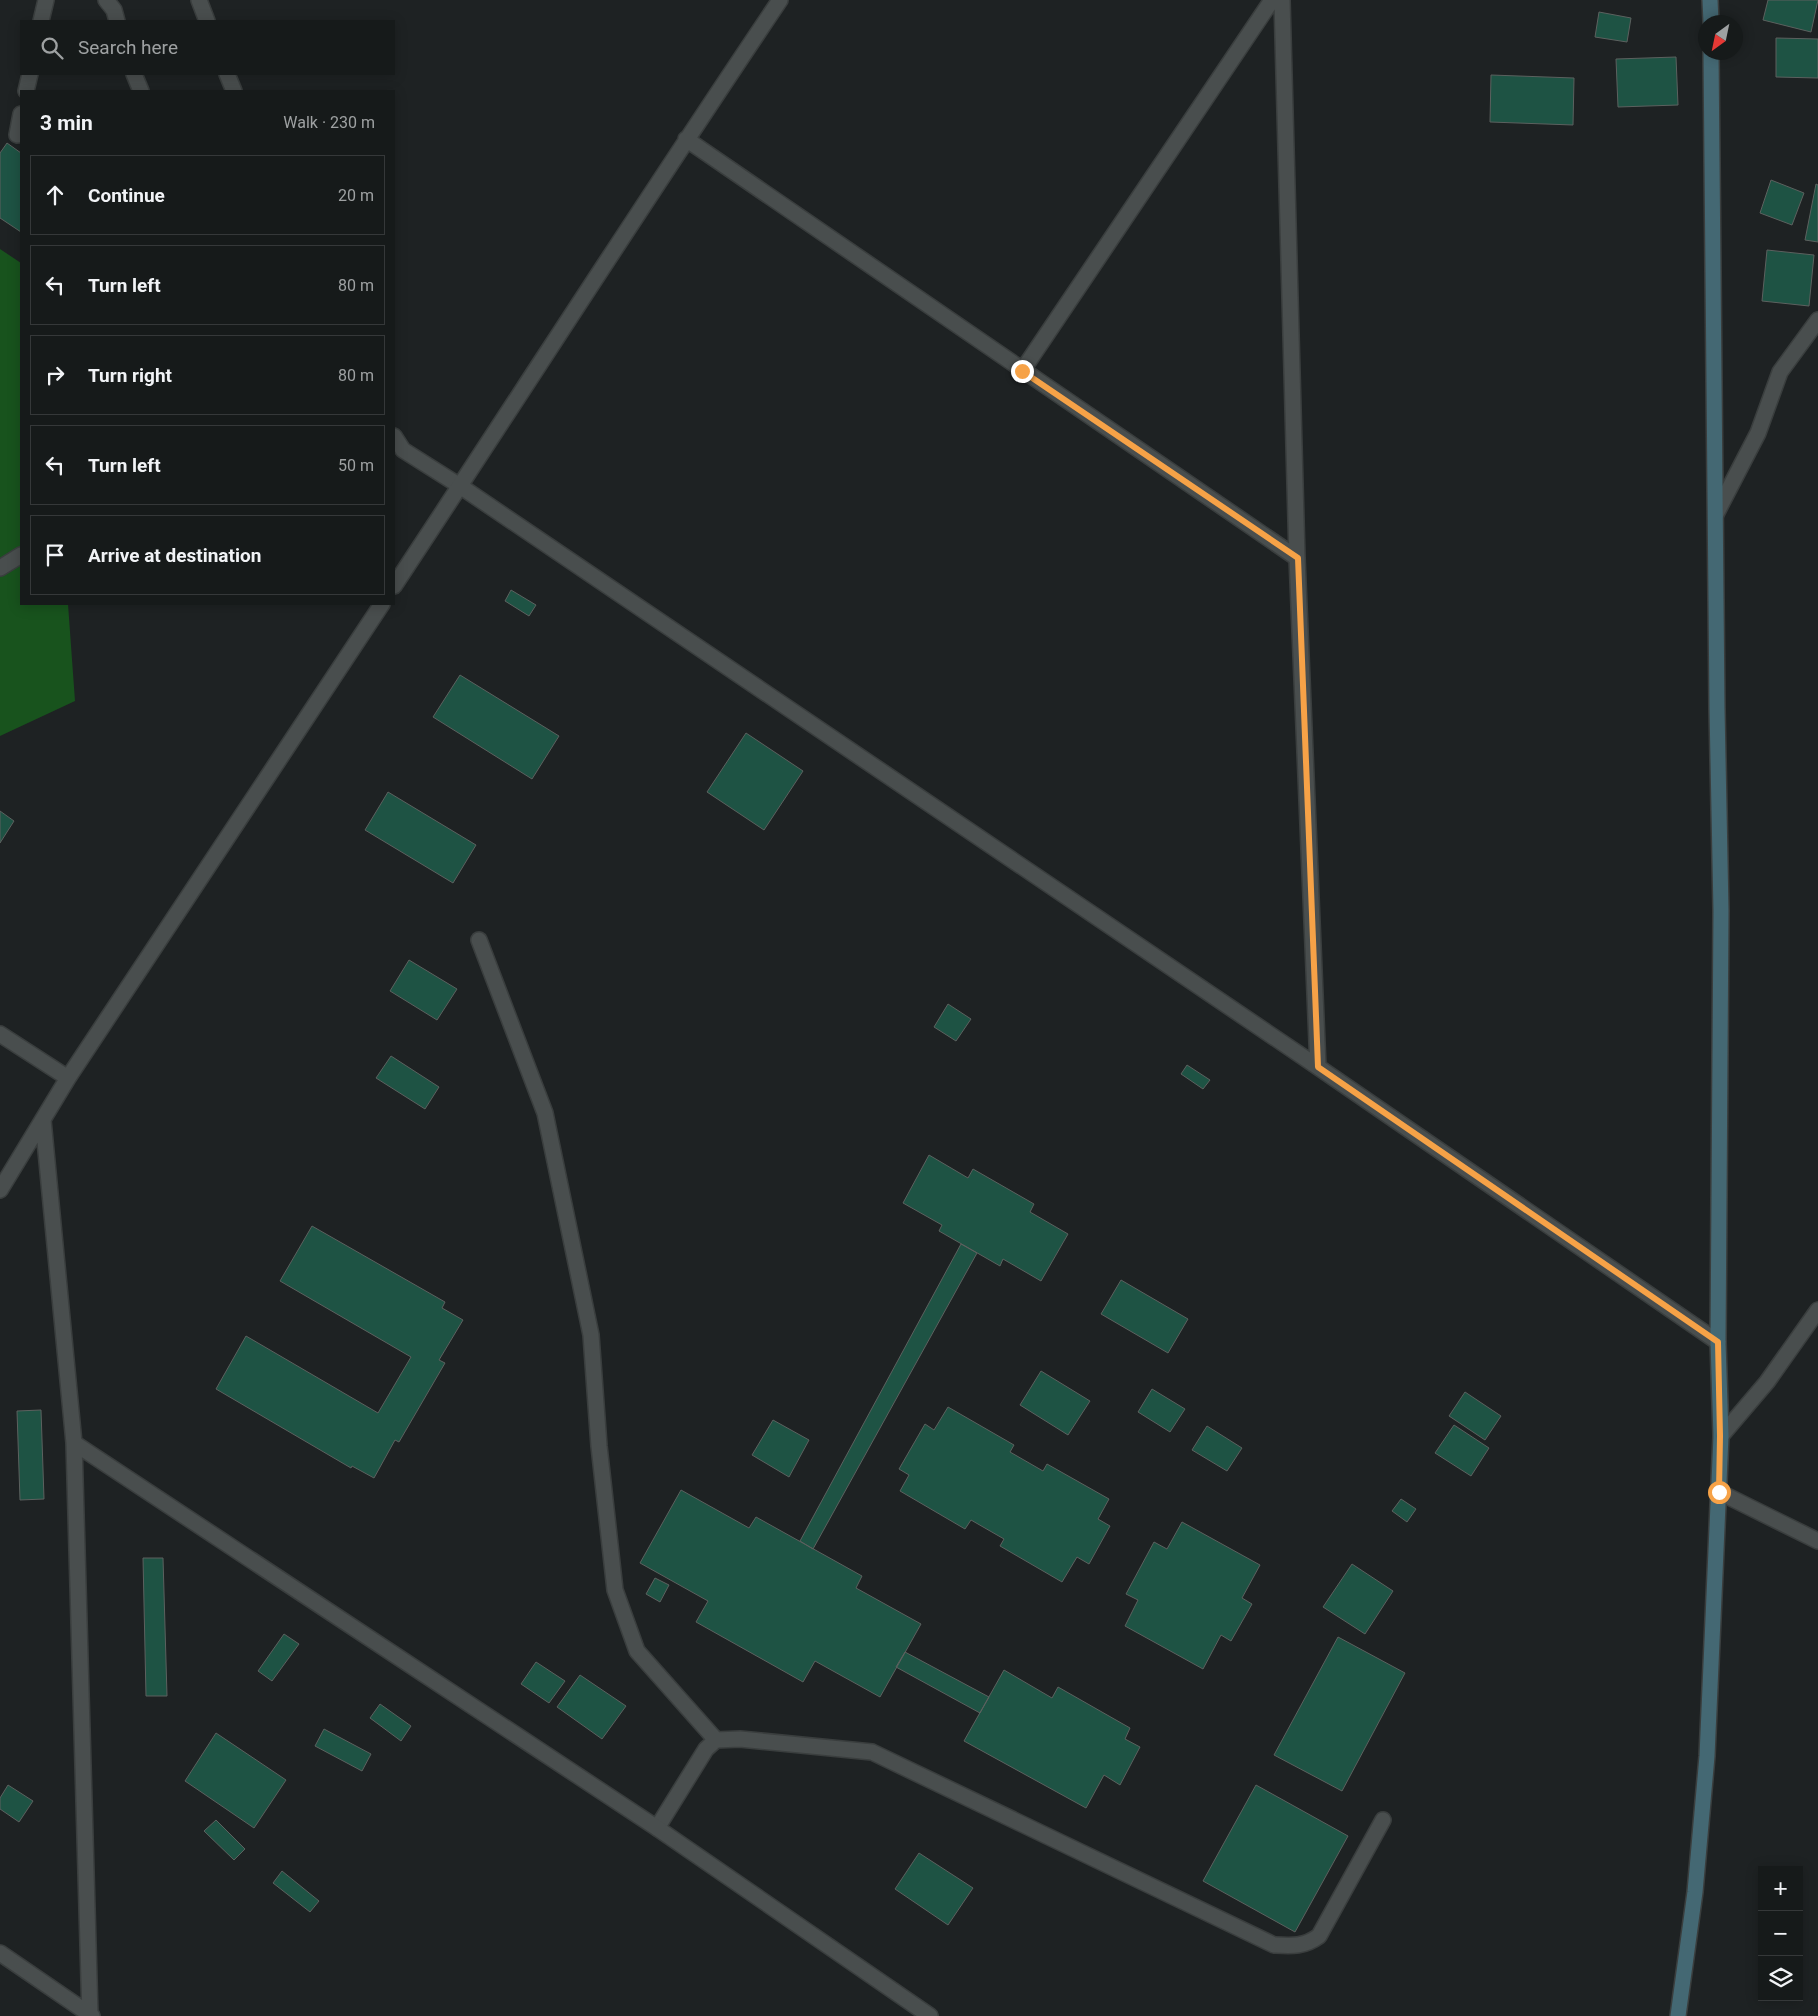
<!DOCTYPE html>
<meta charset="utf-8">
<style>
:root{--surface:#161a1a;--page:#232727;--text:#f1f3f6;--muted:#9ea1a2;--line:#353839}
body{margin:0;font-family:Roboto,sans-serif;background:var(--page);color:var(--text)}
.controls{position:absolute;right:15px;bottom:15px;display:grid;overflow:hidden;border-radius:0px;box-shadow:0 2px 12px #0003}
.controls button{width:45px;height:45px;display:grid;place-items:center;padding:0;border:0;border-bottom:1px solid var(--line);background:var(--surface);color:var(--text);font:25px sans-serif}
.compass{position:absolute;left:1698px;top:15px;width:45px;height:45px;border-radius:50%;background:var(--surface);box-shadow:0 2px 12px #0003;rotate:213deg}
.stop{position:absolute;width:15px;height:15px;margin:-11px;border:4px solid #f6a247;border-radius:50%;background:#fff}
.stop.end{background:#f6a247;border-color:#fff;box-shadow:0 1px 5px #0008}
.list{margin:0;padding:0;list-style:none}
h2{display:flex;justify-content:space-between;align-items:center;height:65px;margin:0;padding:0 20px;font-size:21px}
h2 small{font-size:16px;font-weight:400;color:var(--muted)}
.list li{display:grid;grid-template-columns:32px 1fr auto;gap:15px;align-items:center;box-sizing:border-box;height:80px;margin:0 10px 10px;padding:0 10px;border:1px solid var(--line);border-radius:0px}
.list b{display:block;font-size:19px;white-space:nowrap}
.list em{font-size:16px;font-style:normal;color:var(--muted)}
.icon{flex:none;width:28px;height:28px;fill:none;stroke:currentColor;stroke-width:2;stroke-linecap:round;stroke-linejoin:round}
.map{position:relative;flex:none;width:1818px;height:2016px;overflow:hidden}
.search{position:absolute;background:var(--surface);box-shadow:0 2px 12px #0003;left:20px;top:20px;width:375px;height:55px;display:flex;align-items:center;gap:12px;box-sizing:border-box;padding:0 18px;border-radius:0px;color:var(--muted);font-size:19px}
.panel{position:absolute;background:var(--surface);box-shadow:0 2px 12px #0003;left:20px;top:90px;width:375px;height:515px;border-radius:0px}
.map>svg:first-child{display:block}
</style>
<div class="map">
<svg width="1818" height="2016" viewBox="0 0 1818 2016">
<rect width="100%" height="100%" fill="#1e2223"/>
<path fill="#18531d" d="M0 249 21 263V604H68L75 701 0 736Z"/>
<path fill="#1e5344" stroke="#5c615f" d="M1768 0H1818L1811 32 1763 20Z
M1599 12 1631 18 1627 42 1595 37Z
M1776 38 1818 39V78L1776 77Z
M1676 57 1678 105 1618 107 1616 59Z
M1491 75 1574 78 1573 125 1490 122Z
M7 143 21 153V232L0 218V153Z
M1771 180 1804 193 1792 225 1760 213Z
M1816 184 1818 185V242L1805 240Z
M1767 250 1814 255 1809 306 1762 301Z
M511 590 536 605 529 616 505 601Z
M460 675 559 736 532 779 433 717Z
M746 733 803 771 764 830 707 792Z
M388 792 476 845 453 883 365 830Z
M0 811 14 821 0 843Z
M409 960 457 989 437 1020 390 991Z
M948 1004 971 1019 956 1041 934 1027Z
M391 1056 439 1087 425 1109 376 1078Z
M1187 1065 1210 1080 1203 1089 1181 1074Z
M929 1155 968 1178 973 1169 1034 1204 1030 1212 1068 1234 1041 1281 1003 1259 1000 1266 939 1231 942 1225 903 1203Z
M312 1226 445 1302 442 1308 463 1320 439 1360 445 1363 399 1442 395 1440 374 1478 352 1466 351 1468 216 1389 246 1336 378 1413 411 1357 280 1281Z
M961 1244 977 1253 813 1549 800 1541Z
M1121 1280 1188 1319 1168 1353 1101 1314Z
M1041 1371 1090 1401 1068 1435 1020 1405Z
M1152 1389 1185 1409 1170 1432 1138 1412Z
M1465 1392 1501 1416 1485 1440 1449 1416Z
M948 1407 1014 1445 1010 1452 1043 1471 1047 1464 1109 1499 1098 1519 1110 1526 1089 1564 1077 1557 1062 1582 1000 1546 1004 1539 971 1520 965 1529 900 1491 909 1475 899 1469 925 1424 934 1430Z
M41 1410 44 1499 20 1500 17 1411Z
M773 1420 809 1440 789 1477 752 1455Z
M1454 1425 1489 1448 1471 1476 1435 1453Z
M1207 1426 1242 1448 1227 1471 1192 1450Z
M681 1490 749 1528 756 1517 862 1576 856 1588 921 1624 880 1697 815 1661 803 1682 696 1622 708 1601 640 1563Z
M1401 1499 1416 1509 1407 1522 1392 1511Z
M1182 1522 1260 1565 1242 1598 1252 1604 1231 1641 1221 1635 1203 1669 1125 1626 1138 1600 1126 1594 1154 1542 1167 1549Z
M143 1558H163L167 1696H146Z
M1352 1564 1393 1591 1365 1634 1323 1607Z
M655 1578 669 1585 660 1602 646 1594Z
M284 1634 299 1644 272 1681 258 1671Z
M1338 1637 1405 1673 1342 1791 1274 1755Z
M905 1652 989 1697 980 1713 896 1667Z
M536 1662 565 1681 549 1703 521 1684Z
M1004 1670 1052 1698 1058 1687 1130 1728 1125 1739 1140 1747 1120 1785 1104 1775 1086 1808 964 1741Z
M580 1675 626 1706 602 1739 557 1707Z
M380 1704 411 1726 401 1741 370 1718Z
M324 1729 371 1754 362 1771 315 1746Z
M216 1733 286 1780 254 1828 185 1781Z
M8 1785 33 1801 19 1822 0 1809V1798Z
M1256 1785 1348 1836 1295 1932 1203 1881Z
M216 1820 245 1849 234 1860 204 1831Z
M919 1853 973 1888 948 1925 895 1889Z
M282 1871 319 1901 310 1912 273 1883Z"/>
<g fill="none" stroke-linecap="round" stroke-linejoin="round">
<g stroke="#3a3e3e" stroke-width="18">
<path id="lane" d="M106 0 114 10 117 21
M199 0 207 21
M41 21 46 0
M134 74 141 91
M227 74 234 91
M26 91 30 74
M17 135 21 114
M394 436 403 450 460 486
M0 568 21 555
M479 940 545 1113 591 1335 599 1446 615 1590 637 1651 716 1740
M657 1828 706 1749 716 1740 740 1739 872 1752 1274 1945C1292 1946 1304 1947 1319 1936L1383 1820"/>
</g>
<g stroke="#3a3e3e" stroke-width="18">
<path id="street" d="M1282 0 1297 558 1318 1067
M686 139 1297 558
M1022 371 1272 0
M460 486 1318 1067 1718 1342
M1716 514 1758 433 1780 372 1818 320
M394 586C523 391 649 194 780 0
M0 1034 68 1078
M43 1120 74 1443 90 2016
M0 1190 68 1078 382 604
M1721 1436 1767 1382 1818 1310
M74 1443 657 1828 930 2016
M1719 1492 1818 1541
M0 1953 92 2016"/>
</g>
<g stroke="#3a3e3e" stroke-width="18">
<path id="secondary" d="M1710 0 1711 22
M1678 2016 1695 1892 1707 1756 1721 1436 1718 1342 1721 911 1717 709 1711 52"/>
</g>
<use href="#lane" stroke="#494e4e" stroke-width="15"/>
<use href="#street" stroke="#494e4e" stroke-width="15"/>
<use href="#secondary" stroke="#446873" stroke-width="15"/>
</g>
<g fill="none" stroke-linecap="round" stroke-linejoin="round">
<path stroke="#f6a247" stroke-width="6" d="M1022 371 1298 558 1318 1067 1718 1342 1720 1436 1719 1492"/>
</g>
</svg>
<div class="controls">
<button>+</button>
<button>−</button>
<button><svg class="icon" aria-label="layers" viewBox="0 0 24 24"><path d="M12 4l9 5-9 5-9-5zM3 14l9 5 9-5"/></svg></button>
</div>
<svg class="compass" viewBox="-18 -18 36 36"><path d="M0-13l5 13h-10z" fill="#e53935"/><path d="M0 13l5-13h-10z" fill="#9ea1a2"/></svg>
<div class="stop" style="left:1719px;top:1492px"></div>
<div class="stop end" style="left:1022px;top:371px"></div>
<div class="search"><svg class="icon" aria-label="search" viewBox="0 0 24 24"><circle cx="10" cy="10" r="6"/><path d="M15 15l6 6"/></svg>Search here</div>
<section class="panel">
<h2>3 min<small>Walk · 230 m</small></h2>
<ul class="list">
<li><svg class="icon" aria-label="ahead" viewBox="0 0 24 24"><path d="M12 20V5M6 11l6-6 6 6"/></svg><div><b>Continue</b></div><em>20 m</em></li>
<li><svg class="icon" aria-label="left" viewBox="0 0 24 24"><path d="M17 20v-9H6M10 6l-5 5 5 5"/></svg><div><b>Turn left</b></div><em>80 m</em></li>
<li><svg class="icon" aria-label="right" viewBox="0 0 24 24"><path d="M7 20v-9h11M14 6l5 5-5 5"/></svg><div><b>Turn right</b></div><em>80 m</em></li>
<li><svg class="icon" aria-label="left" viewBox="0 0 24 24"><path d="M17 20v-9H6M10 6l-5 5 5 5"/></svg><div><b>Turn left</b></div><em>50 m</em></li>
<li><svg class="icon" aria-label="arrive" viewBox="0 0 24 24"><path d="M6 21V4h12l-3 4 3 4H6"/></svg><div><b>Arrive at destination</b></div></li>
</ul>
</section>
</div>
